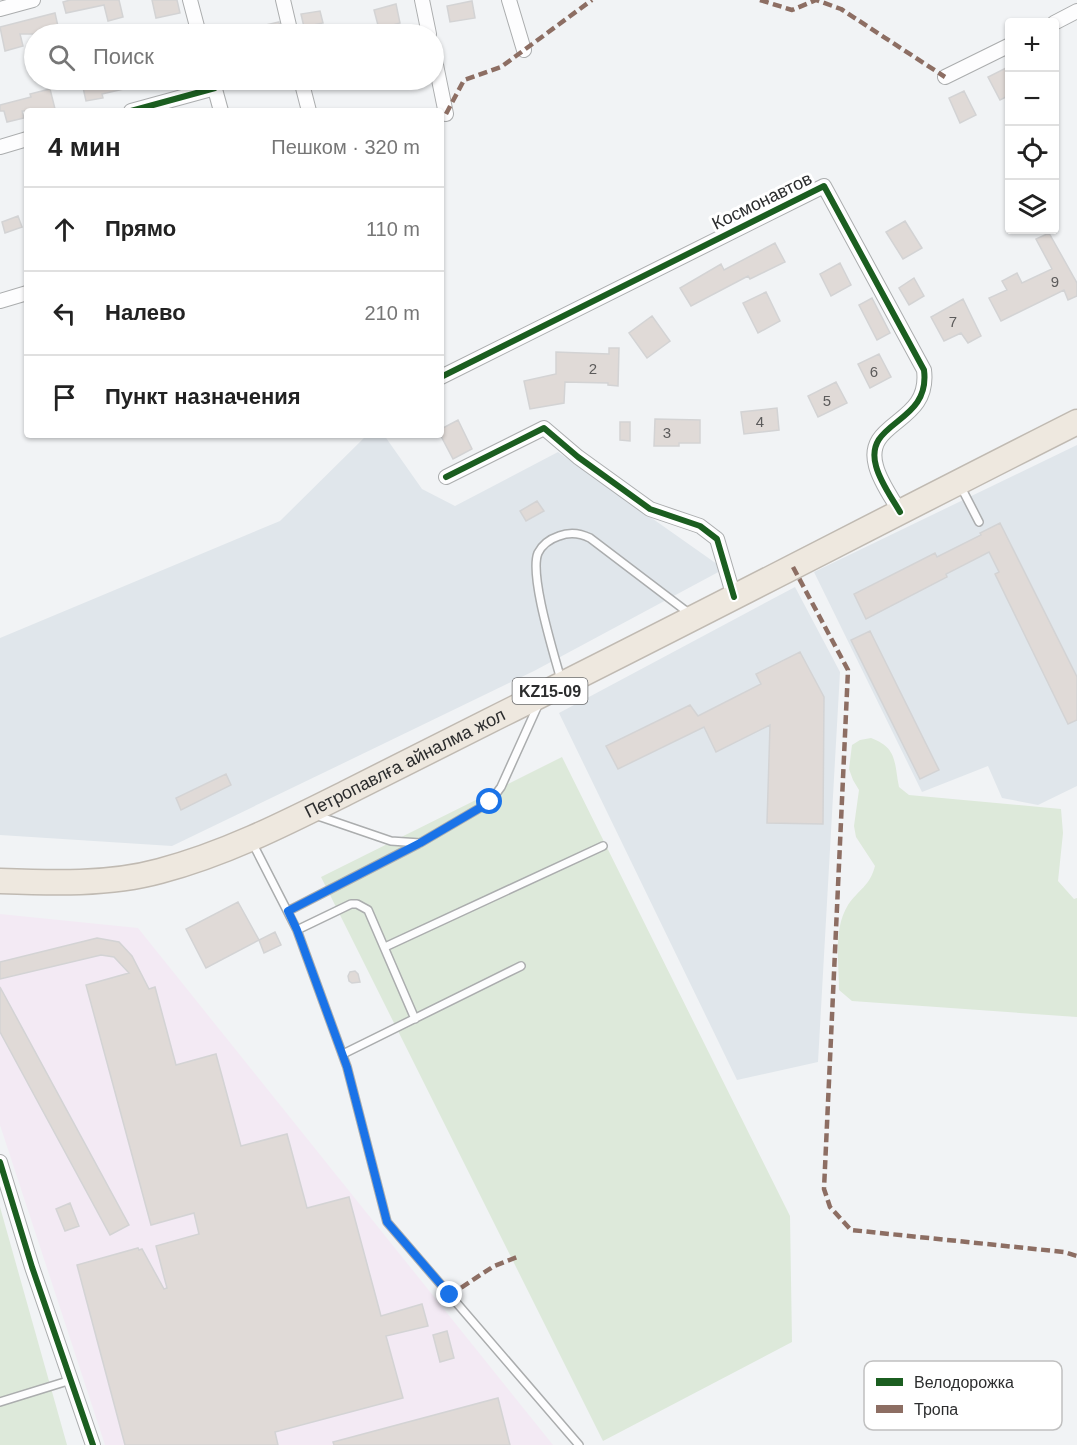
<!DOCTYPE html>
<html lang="ru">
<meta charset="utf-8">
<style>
:root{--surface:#fff;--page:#f6f6f6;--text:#222;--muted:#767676;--line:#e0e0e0}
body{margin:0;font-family:Helvetica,sans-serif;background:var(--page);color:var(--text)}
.controls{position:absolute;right:18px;top:18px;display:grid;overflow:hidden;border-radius:6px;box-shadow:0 2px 4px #0004}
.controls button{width:54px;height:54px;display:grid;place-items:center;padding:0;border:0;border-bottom:2px solid var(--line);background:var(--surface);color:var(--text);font:30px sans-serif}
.stop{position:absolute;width:18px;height:18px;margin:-14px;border:4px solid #1a73e8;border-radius:50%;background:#fff}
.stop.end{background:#1a73e8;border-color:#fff;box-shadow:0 2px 6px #0008}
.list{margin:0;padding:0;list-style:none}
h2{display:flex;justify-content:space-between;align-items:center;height:78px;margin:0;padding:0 24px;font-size:26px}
h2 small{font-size:20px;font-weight:400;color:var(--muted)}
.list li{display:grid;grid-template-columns:39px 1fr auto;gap:18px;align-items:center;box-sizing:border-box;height:84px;padding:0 24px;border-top:2px solid var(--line)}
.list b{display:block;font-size:22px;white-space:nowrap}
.list em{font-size:20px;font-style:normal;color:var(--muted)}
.icon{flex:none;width:33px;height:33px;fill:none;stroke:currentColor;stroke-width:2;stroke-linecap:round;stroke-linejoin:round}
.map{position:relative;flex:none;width:1077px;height:1445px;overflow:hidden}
.search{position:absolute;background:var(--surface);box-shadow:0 2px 4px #0004;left:24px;top:24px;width:420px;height:66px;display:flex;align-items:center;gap:15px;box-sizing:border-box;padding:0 21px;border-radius:33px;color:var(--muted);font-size:22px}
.panel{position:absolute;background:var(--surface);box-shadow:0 2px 4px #0004;left:24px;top:108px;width:420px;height:330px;border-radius:6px}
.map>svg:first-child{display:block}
</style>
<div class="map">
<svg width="1077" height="1445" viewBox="0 0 1077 1445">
<rect width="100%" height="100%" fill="#f1f3f5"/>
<path fill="#e0e6eb" d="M367 435H384L422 489 455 506 558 452 724 569 534 671 172 846 0 835V638L280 521Z
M1077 445V786L1038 805 1002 798 988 766 922 792 814 572Z
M795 587 840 672 818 1062 737 1080 559 713Z"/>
<path fill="#f3eaf4" d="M0 914 138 928 553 1445H105L0 1125Z"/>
<path fill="#dde9da" d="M871 738C898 748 894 763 899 787L909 795 1061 809 1063 833 1058 881 1074 899 1077 898V1017L852 1001 839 990C839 962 833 929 848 905 858 890 870 886 875 866L856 837 854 826 859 790 853 780 849 769 852 745 860 740Z
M562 757 790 1216 792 1342 603 1441 321 877Z
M0 1207 67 1445H0Z"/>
<path fill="#e0dad7" stroke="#d3d3d4" stroke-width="1.5" d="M70 0H119L123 17 108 21 104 5 66 13 63 2Z
M152 0H177L180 13 156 18Z
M472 1 475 18 450 22 447 6Z
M396 4 400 23 379 29 374 10Z
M320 11 323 23 304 27 301 14Z
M55 13 59 31 44 34H20L23 46 5 51 0 27Z
M279 22 281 34H244V30Z
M1010 66V95L1000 100 988 77Z
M96 80H122L124 89 102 94 103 98 86 101 82 83Z
M50 89 55 109 46 111H22L24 118 7 122 4 111H0V105L31 97 30 94Z
M964 91 976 115 960 123 949 98Z
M18 216 22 227 5 233 2 222Z
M905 221 922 248 903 259 886 232Z
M1049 233 1077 283V296L1068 300 1064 290 1001 321 989 298 1007 290 1002 281 1017 273 1022 283 1052 269 1036 239Z
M775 243 785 262 750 279 748 276 691 306 680 288 721 264 724 270Z
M840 263 851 285 831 296 820 274Z
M914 278 924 296 909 305 899 288Z
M766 292 780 321 758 333 743 303Z
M872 298 890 333 877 340 859 305Z
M963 299 981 336 968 343 961 333 944 341 931 317Z
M652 316 670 341 647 358 629 333Z
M609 348H619L618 386 608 385V383L565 382 564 403 530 409 524 381 556 374V352L609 354Z
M879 354 891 377 870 388 858 364Z
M836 382 847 403 818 417 808 396Z
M777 408 779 430 744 434 741 412Z
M655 419 700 420V443H679V446H654Z
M458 420 472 449 453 459 441 436V429Z
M620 422H630V441L620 440Z
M537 501 544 511 526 521 520 511Z
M1000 523 1077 677V720L1068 724 995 574 999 572 989 552 946 574 947 577 866 619 854 594 935 553 937 557 981 535 980 533Z
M870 631 939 770 920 779 851 640Z
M800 652 824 697 823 824 767 823 770 725 716 752 704 727 618 769 606 746 690 705 698 716 761 684 756 674Z
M226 774 231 785 181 810 176 798Z
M238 902 259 940 206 968 186 929Z
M275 932 281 945 264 953 259 940Z
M97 938 119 942 132 956 149 989 155 987 176 1065 216 1054 241 1146 287 1134 307 1208 349 1197 381 1316 422 1304 428 1326 386 1336 403 1398 275 1432 278 1445H125L77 1265 138 1248 139 1250 142 1249 164 1289 167 1288 156 1246 199 1234 194 1213 151 1225 86 985 129 973 114 957 101 955 0 979V962Z
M355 971 358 974 360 982 352 983 349 981 348 976 350 972Z
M0 987 129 1225 110 1235 0 1032Z
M70 1203 79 1226 65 1231 56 1209Z
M447 1331 454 1358 440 1362 433 1335Z
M498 1398 510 1445H334L333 1442Z"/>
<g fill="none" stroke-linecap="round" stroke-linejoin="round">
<g stroke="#abadae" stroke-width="10">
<path id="lane" d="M961 487 979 522
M561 680C554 654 529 575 538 553 542 545 550 539 559 536 569 532 580 533 590 538L690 614
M315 815 391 841 420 843 490 802 501 787 539 703
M253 844 297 930 347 1067 387 1222 579 1445
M288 911 418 844
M297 930 351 904H357L368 910 415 1019
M385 947 603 846
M343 1054 521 966
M0 1402 71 1380"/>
</g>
<g stroke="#abadae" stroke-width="16">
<path id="street" d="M190 0 199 34
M283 0 291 34
M422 0 429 34
M509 0 524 50
M0 9 33 0
M1054 23 1077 11
M434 55 446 114
M945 77 1010 45
M301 80 309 111
M213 82 221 111
M131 111 215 88
M0 147 27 139
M0 301 27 293
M441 377 824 186 924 370C931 425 863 420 876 466 880 482 892 498 900 512
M446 477 544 428 578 457 650 509 700 526 717 539 734 597
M0 1162 32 1267 93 1445"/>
</g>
<g stroke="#c0bab2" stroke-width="27">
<g id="highway">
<path id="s1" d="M0 881C52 883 109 885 160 871 225 854 286 823 346 793 393 769 441 745 489 721 686 623 881 521 1077 422"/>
</g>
</g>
<use href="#lane" stroke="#fdfdfe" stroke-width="7"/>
<use href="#street" stroke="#fdfdfe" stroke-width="14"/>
<use href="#highway" stroke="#eee8df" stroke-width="24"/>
<path stroke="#8d6e63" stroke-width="4.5" stroke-dasharray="9 4.5" stroke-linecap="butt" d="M760 0 792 10 816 0 841 9 945 77
M446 114 464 80 501 67 592 0
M793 567 848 670 824 1189 830 1207 851 1230 1064 1252 1077 1256
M450 1295 494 1266 520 1256"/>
<g stroke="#fff" stroke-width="10">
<path id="cycleway" d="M131 111 215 88
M441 377 824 186 924 370C931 425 863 420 876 466 880 482 892 498 900 512
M446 477 544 428 578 457 650 509 700 526 717 539 734 597
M0 1162 32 1267 93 1445"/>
</g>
<use href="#cycleway" stroke="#1b5e20" stroke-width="6"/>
</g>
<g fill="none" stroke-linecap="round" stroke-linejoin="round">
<path stroke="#1a73e8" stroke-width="8" d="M450 1295 387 1222 347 1067 297 930 288 911 420 843 490 802"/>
</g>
<g text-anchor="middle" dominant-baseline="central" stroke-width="6" stroke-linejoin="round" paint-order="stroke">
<g font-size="15" fill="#5c5b5b">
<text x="1055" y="281">9</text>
<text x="953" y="321">7</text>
<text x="593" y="368">2</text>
<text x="874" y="371">6</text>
<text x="827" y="400">5</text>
<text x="760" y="421">4</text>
<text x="667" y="432">3</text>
</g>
<rect fill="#fff" stroke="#6b6c6d" stroke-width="1.5" x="512.5" y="678" width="75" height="26" rx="4.5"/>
<g font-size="16" font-weight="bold" fill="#2c2d2e">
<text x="550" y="691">KZ15-09</text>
</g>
<g font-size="18" fill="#2c2d2e" stroke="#fff">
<text transform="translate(762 201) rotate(-26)">Космонавтов</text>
<text stroke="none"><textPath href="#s1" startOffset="429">Петропавлға айналма жол</textPath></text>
</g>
</g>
<rect x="864" y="1361" width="198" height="69" rx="9" fill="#fff" stroke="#c0c0c0" stroke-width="1.5"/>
<rect x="876" y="1378" width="27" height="8" fill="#1b5e20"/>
<rect x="876" y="1405" width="27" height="8" fill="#8d6e63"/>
<g font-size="16" fill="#2c2d2e">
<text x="914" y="1388">Велодорожка</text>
<text x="914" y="1415">Тропа</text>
</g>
</svg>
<div class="controls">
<button>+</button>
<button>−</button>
<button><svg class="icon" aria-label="locate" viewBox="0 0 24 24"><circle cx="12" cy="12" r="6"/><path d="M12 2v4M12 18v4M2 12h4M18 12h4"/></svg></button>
<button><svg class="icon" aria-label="layers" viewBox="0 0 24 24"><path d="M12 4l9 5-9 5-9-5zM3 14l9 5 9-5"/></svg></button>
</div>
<div class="stop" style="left:490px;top:802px"></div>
<div class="stop end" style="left:450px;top:1295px"></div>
<div class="search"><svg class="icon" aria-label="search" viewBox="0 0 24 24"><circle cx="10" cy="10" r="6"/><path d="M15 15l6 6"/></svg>Поиск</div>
<section class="panel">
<h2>4 мин<small>Пешком · 320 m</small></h2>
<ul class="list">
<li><svg class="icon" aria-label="ahead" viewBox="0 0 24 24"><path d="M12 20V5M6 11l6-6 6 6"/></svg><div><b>Прямо</b></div><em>110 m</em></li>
<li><svg class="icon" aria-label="left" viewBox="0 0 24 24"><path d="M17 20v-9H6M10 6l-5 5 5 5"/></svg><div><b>Налево</b></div><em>210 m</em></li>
<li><svg class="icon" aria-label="arrive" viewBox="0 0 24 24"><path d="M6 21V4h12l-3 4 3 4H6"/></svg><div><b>Пункт назначения</b></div></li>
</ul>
</section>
</div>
